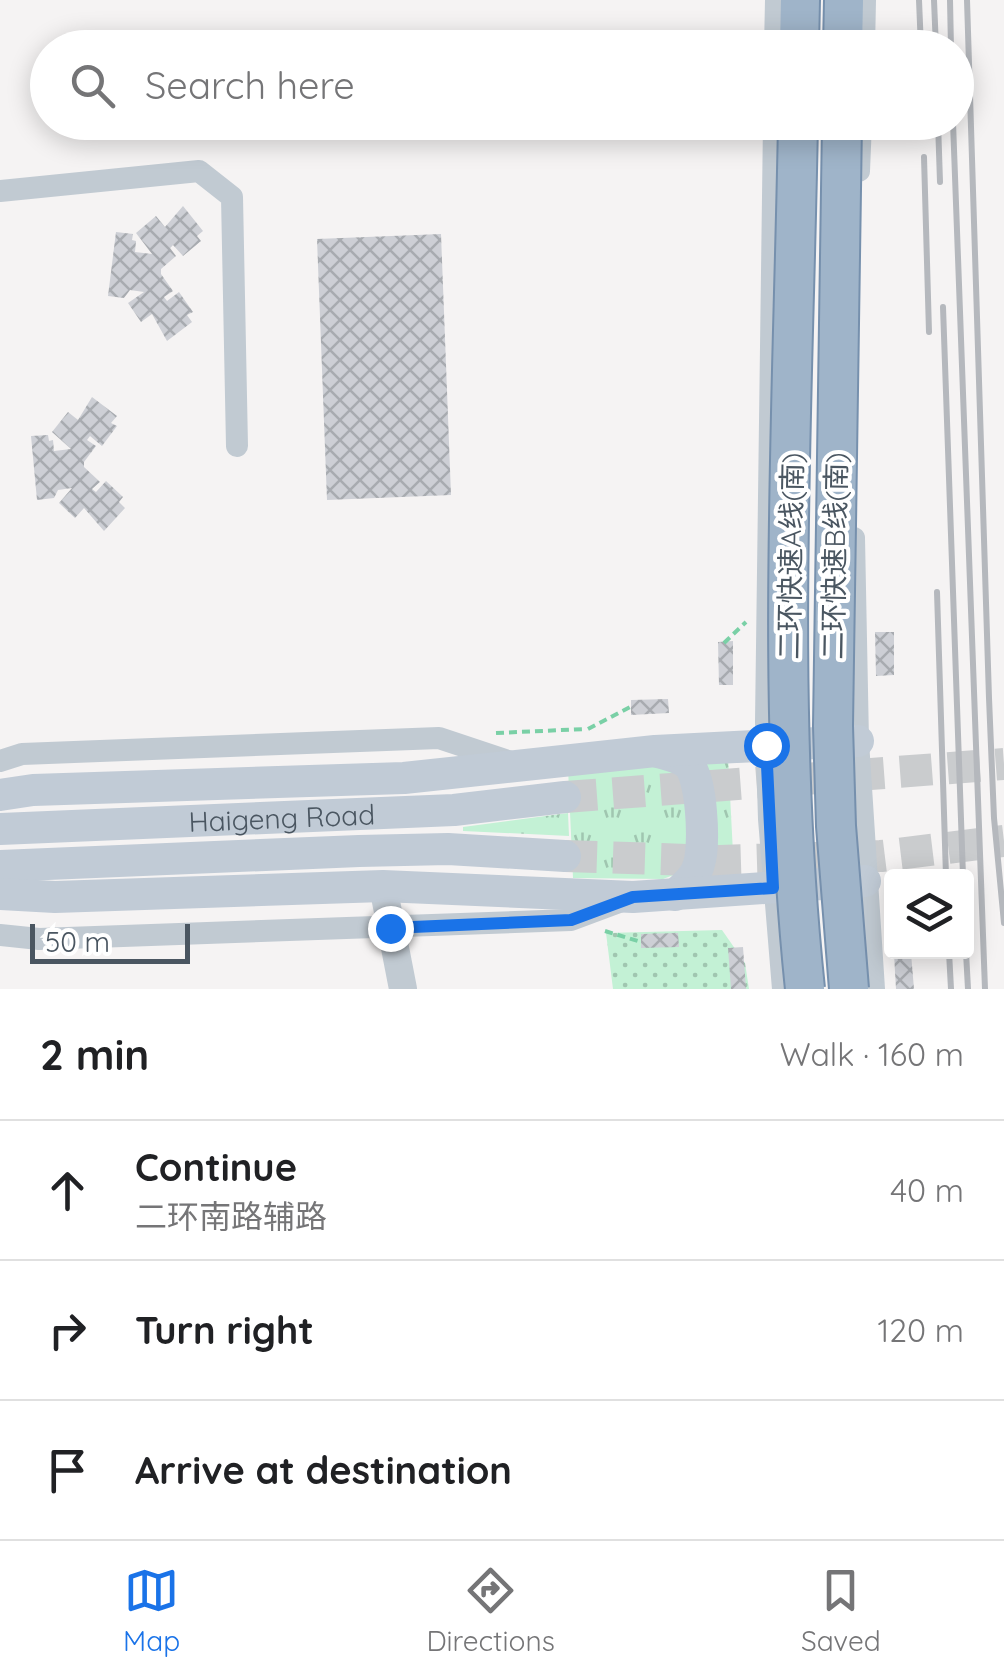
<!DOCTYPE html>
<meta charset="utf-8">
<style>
:root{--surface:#fff;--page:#f6f6f6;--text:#202124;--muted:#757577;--line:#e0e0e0;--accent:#1a73e8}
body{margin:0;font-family:Quicksand,"Noto Sans SC",sans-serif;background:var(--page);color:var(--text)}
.controls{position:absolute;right:30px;bottom:30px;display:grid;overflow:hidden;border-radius:10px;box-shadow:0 5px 25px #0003}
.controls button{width:90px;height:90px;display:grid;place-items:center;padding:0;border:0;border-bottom:2px solid var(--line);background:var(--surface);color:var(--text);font:50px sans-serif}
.scale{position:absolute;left:30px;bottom:25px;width:160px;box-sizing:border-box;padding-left:10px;border:5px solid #4a5661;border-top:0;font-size:28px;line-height:35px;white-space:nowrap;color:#4a5661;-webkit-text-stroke:8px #fff;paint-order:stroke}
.stop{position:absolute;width:30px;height:30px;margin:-22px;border:8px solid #1a73e8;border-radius:50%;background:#fff}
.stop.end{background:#1a73e8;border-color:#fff;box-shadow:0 2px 10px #0008}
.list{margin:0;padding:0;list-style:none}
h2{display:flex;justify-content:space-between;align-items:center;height:130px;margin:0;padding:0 40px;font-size:42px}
h2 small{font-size:32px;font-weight:400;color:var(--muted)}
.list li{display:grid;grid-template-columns:65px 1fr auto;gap:30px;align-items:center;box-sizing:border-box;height:140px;padding:0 40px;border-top:2px solid var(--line)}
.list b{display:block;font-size:38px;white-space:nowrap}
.list p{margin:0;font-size:32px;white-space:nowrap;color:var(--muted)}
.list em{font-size:32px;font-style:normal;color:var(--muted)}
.icon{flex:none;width:55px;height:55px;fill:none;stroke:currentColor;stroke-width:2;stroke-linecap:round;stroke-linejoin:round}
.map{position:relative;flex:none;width:1004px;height:989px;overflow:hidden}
.search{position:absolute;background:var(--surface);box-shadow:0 5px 25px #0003;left:30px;right:30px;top:30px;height:110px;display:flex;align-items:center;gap:25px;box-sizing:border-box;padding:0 35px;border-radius:55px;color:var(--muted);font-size:38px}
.sheet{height:550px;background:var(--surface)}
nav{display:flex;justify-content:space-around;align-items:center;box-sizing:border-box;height:140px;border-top:2px solid var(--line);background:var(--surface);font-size:28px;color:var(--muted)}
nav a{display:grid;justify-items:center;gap:5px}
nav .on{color:var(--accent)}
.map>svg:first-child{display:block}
</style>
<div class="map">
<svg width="1004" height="989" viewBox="0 0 1004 989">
<defs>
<pattern id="grass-tufts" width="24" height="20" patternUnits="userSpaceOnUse" patternTransform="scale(2.5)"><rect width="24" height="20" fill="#c3f1d5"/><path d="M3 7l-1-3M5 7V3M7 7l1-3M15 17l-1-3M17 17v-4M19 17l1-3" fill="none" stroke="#a0c6b0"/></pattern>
<pattern id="park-dots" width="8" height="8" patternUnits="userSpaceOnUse" patternTransform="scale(2.5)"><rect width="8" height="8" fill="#c3f1d5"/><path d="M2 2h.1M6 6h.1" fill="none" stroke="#a0c6b0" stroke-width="1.8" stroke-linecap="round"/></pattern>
<pattern id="building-cross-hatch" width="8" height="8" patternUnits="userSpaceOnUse" patternTransform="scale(2.5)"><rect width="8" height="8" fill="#cdcfd5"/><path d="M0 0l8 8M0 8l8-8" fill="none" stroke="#a8abb0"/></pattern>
</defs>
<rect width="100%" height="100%" fill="#f5f3f3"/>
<path fill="url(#grass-tufts)" d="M728 755 734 873 706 875 699 756Z
M667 762 682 769 690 860 679 873 663 879 573 878 568 768Z
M568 813 569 836 463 831V827Z"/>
<path fill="url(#park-dots)" d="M722 930 745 963 749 989H613L606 933Z"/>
<path fill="url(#building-cross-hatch)" d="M183 206 203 231 197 236 201 241 183 256 173 245 170 248 176 256 161 269V274L173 291 164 297 167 301 179 292 193 312 187 315 192 322 167 341 152 314 141 322 128 303 144 292 130 290 124 298 108 296 116 232 133 234 132 240 136 241 135 252 152 254 136 233 156 216 165 227Z
M441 234 451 495 327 500 317 239Z
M92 397 117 416 111 423 117 426 102 446 90 436 87 440 96 446 84 462V467L100 482 92 489 96 492 106 481 123 497 119 502 125 508 104 531 84 508 75 518 59 503 72 488 58 490 54 498 37 500 31 436 48 435 49 441 53 440 54 451 71 449 52 432 68 412 78 420Z
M875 632H894V675L876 676Z
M733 641V685H719L718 642Z
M668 699 669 713 631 715V700Z
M678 933 679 947 641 948V934Z
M743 947 746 989H731L728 948Z
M911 953 914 989H896L894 954Z"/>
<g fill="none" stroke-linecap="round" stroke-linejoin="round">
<path stroke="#caccce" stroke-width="32" stroke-dasharray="32 16" stroke-linecap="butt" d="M565 797 1004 764
M565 856 720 861 881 856 1004 841"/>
<g stroke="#7690ad" stroke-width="42">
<path id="trunk" d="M799 48 800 0
M843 48 844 0"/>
</g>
<path stroke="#7ad0a6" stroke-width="4" stroke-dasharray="8 5" stroke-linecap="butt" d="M724 643 746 622
M588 729 632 706
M496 733 586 729
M605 931 638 941"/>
<path stroke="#c1cad2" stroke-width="22" d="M775 48 776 0
M864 48 865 0
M774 122 766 722 769 819 783 989
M859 171 861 122
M0 191 199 171 232 197 237 446
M854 538 858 741 874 989
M0 761 22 754 439 738 511 762
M0 935 39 939 571 920 622 901"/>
<path stroke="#c1cad2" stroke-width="28" d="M383 886 403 989"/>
<g stroke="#c1cbd6" stroke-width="32">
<path d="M658 752C669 755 680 757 688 764 702 777 705 845 699 864 696 877 685 886 675 895"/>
<path d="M0 795 33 790 404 778 655 751 858 741"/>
<path id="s1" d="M0 829 454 810 565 797"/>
<path d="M0 866 359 851 448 849 565 856"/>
<path d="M0 894 55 897 383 886 633 897 865 881"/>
</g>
<use href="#trunk" stroke="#9fb4c9" stroke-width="38"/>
<path stroke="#b5b8bd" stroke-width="6" d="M919 0 921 48
M934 0 936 48
M950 0 951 48
M967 0 989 698 994 818 1004 923
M938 122 940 182
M953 122 985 989
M924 157 929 332
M943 307 963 876
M937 592 946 876
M949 952 951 989
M966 952 968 989"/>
<g stroke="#7690ad" stroke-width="42" stroke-linecap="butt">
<path id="trunk-bridge" d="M798 122C793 411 775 701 805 989
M842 122 833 726 836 826 849 989"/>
</g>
<use href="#trunk-bridge" stroke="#9fb4c9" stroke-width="38"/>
</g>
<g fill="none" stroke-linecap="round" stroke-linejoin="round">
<path stroke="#1a73e8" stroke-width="12" d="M390 928 571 920 633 897 773 888 766 745"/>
</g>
<g text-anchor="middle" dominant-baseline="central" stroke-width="8" stroke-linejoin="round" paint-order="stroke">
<g font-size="28" fill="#4a5661" stroke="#fff">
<text transform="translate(790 556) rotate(-89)">二环快速A线(南)</text>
<text transform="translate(834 556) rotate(-89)">二环快速B线(南)</text>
<text stroke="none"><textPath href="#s1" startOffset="282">Haigeng Road</textPath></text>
</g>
</g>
</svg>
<div class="controls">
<button><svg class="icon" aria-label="layers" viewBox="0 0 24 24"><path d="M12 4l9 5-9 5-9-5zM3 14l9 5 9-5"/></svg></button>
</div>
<div class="scale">50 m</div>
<div class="stop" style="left:766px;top:745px"></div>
<div class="stop end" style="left:390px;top:928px"></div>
<div class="search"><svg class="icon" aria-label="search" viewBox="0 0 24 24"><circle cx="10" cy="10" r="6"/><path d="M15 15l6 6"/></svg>Search here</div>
</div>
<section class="sheet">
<h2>2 min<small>Walk · 160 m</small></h2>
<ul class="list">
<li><svg class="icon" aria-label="ahead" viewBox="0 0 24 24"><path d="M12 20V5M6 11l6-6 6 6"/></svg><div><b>Continue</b><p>二环南路辅路</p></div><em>40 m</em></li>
<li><svg class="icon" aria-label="right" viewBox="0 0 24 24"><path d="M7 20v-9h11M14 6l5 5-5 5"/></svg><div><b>Turn right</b></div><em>120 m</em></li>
<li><svg class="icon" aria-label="arrive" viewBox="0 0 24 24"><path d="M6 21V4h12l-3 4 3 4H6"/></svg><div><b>Arrive at destination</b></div></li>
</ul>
</section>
<nav>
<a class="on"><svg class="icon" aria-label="map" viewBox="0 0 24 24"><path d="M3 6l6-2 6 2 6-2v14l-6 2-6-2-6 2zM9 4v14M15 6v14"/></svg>Map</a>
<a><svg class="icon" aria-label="directions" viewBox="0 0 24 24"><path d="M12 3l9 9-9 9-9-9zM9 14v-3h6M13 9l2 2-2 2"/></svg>Directions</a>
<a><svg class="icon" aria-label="saved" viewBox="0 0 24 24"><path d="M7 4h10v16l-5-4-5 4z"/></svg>Saved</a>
</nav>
